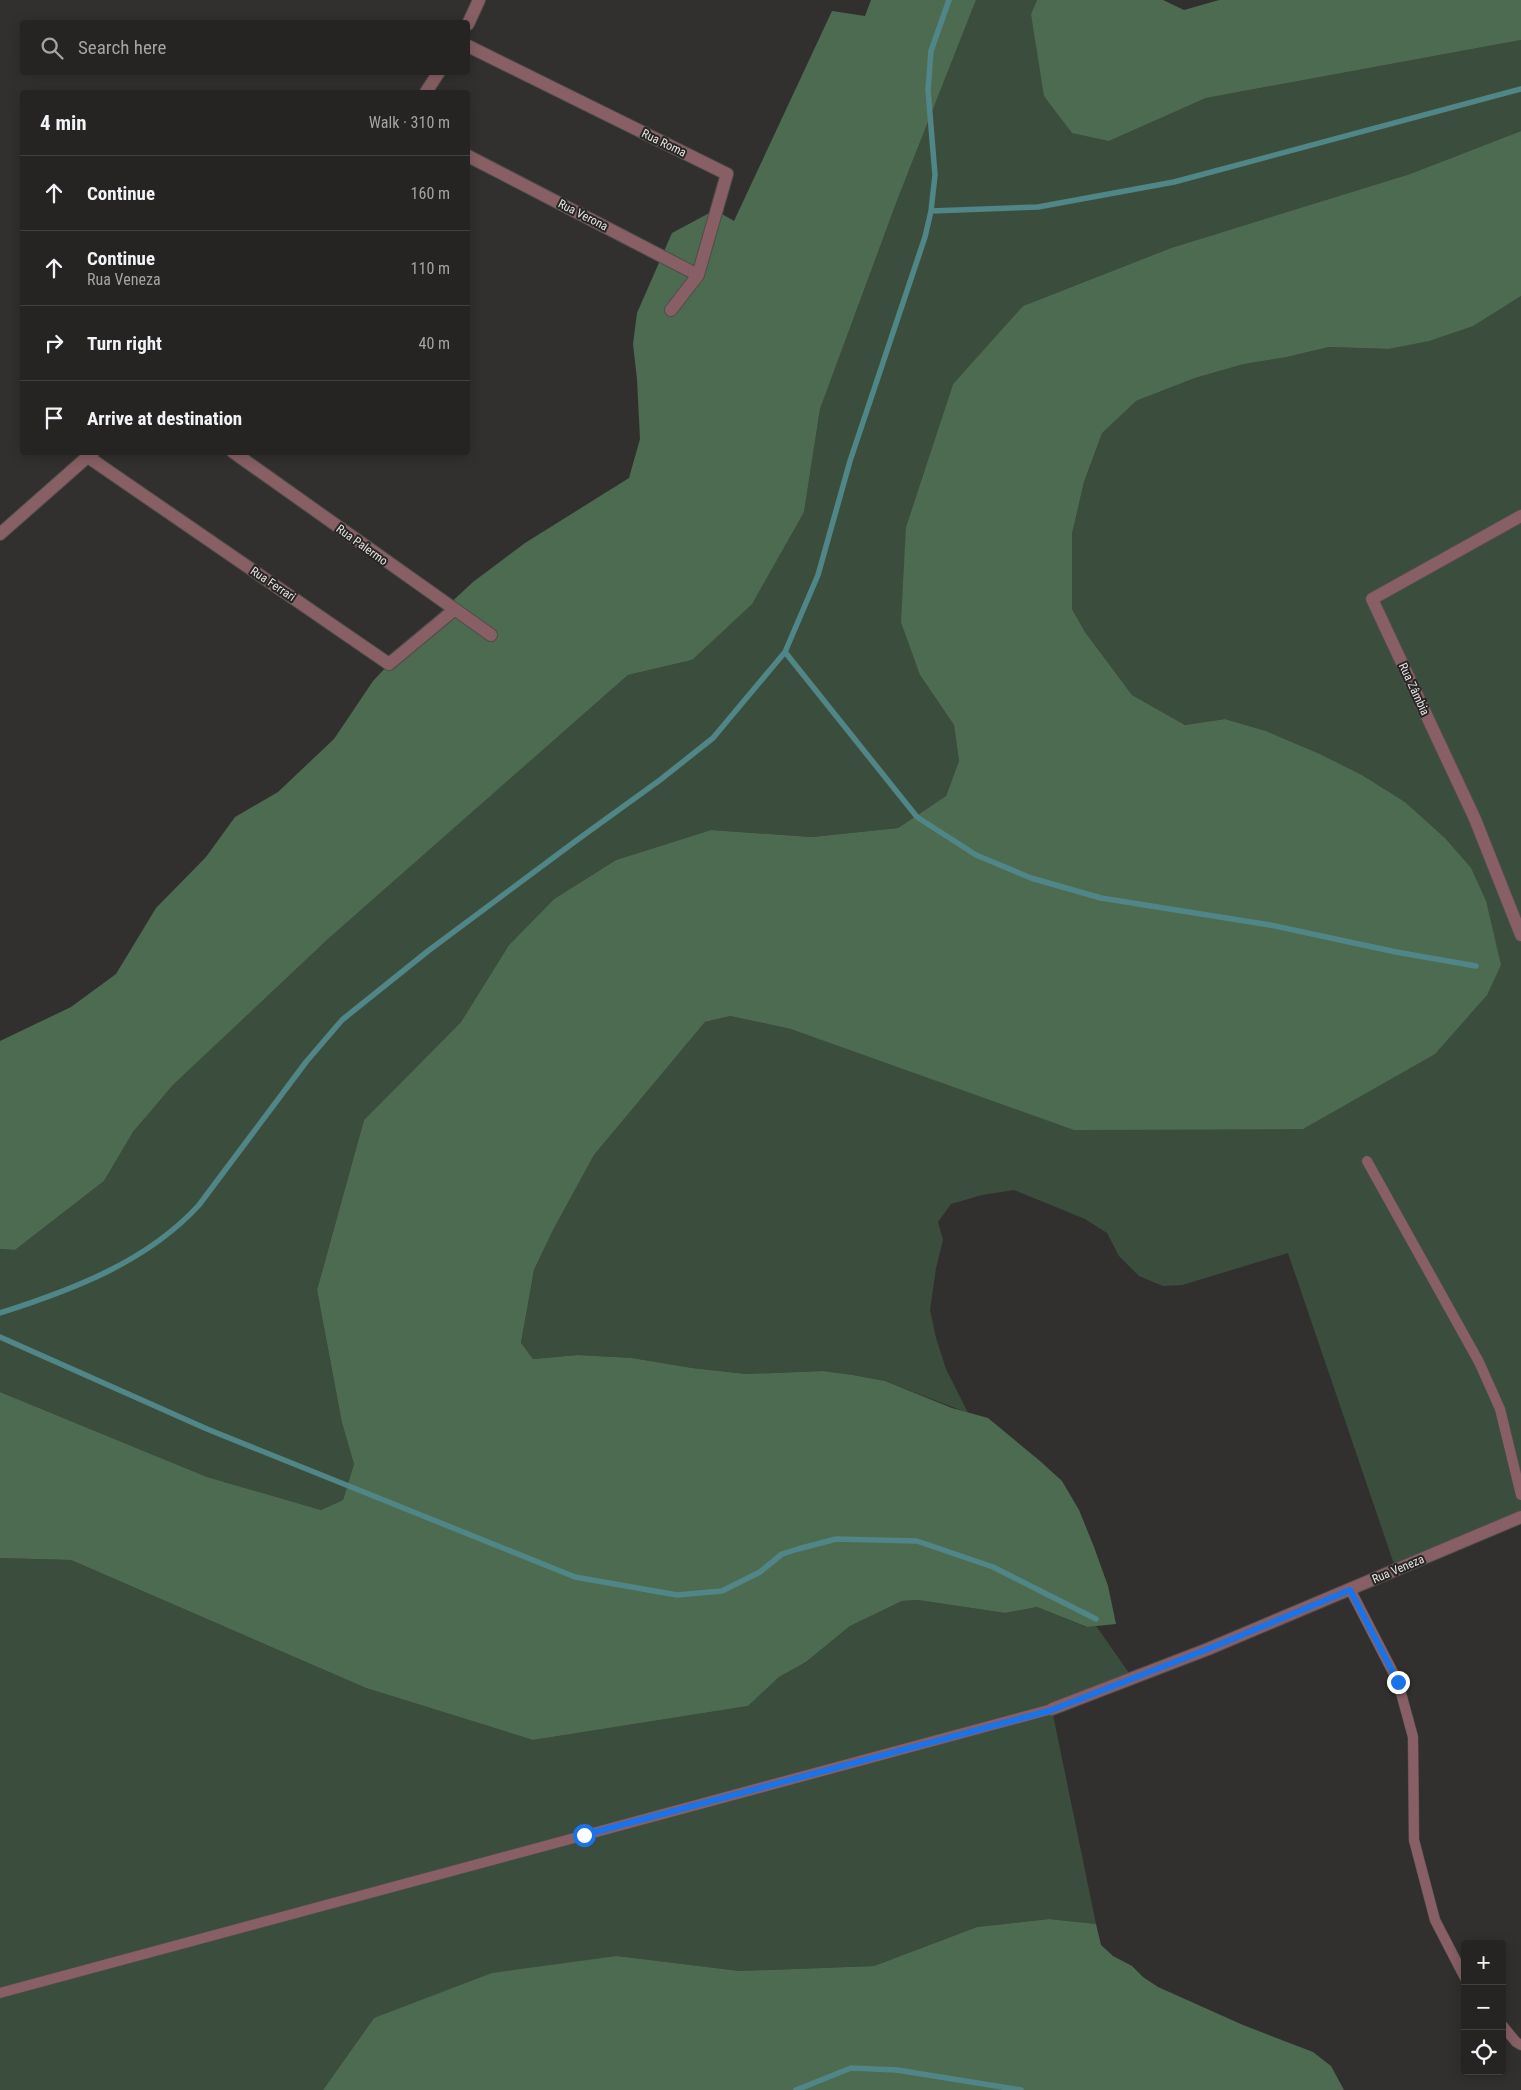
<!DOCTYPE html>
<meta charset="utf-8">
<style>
:root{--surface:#262422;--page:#32302f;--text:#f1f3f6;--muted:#a4a4a5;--line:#424140}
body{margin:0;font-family:"Roboto Condensed",sans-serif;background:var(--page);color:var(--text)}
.controls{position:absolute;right:15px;bottom:15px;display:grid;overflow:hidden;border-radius:5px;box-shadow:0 2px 12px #0003}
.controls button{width:45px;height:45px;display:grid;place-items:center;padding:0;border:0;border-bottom:1px solid var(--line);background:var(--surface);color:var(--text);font:25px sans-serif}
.stop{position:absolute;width:15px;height:15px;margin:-11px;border:4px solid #1a73e8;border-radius:50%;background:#fff}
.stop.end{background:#1a73e8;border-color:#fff;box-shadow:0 1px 5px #0008}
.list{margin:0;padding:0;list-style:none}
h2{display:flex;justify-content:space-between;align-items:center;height:65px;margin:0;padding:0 20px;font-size:21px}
h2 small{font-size:16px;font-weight:400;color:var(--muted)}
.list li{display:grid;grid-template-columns:32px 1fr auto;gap:15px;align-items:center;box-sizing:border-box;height:75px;padding:0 20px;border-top:1px solid var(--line)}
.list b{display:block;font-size:19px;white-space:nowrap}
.list p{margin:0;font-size:16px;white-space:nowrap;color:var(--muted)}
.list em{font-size:16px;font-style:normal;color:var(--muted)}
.icon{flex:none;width:28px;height:28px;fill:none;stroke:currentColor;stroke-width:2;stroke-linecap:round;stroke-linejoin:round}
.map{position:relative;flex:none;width:1521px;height:2090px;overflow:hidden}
.search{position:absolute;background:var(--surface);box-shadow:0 2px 12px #0003;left:20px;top:20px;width:450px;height:55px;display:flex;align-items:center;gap:12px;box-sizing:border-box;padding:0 18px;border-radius:5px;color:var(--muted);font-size:19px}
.panel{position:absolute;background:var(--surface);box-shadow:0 2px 12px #0003;left:20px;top:90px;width:450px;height:365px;border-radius:5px}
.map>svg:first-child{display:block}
</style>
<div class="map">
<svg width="1521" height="2090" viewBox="0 0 1521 2090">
<rect width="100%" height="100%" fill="#32302e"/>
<path fill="#3b4e3d" d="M976 0H1037L1031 14 1109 141 1206 98 1521 40V131L1410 174 1171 248 1023 306 953 384 906 527 920 675 954 725 959 761 946 796 898 828 812 837 711 830 616 860 554 899 509 945 461 1022 364 1120 317 1290 342 1423 354 1464 343 1500 321 1510 207 1477 0 1392V1249L15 1250 104 1181 133 1132 173 1085 328 939 628 675 692 660 804 512 820 409 898 198Z
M1521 296V1512L1395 1567 1288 1253 1182 1285 1163 1286 1139 1276 1119 1256 1107 1233 1085 1219 1014 1190 982 1195 951 1204 938 1222 943 1240 936 1268 930 1310 936 1338 946 1369 968 1413 885 1381 853 1375 823 1371 746 1374 692 1368 632 1358 578 1355 533 1359 521 1344 534 1270 553 1230 594 1155 705 1022 730 1016 791 1029 1444 837 1405 802 1362 775 1320 754 1266 731 1225 719 1185 725 1132 695 1085 632 1072 609V534L1084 482 1102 432 1136 401 1195 378 1244 364 1287 357 1329 347 1388 349 1508 304Z
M0 1558 71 1560 366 1688 533 1740 748 1706 779 1677 806 1662 850 1626 902 1601 918 1600 1005 1613 1037 1607 1086 1627 1096 1626 1129 1673 1052 1710 1096 1924 1049 1919 977 1927 874 1966 740 1971 617 1956 374 2018 323 2090H0Z"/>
<path fill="#4d6b50" d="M871 0H976L898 198 820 409 804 512 752 604 692 660 628 675 328 939 173 1085 133 1132 104 1181 15 1250 0 1249V1041L71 1007 116 974 156 908 206 857 235 817 278 792 334 739 373 681 418 633 473 582 525 543 629 478 640 439 637 379 633 344 637 313 672 233 715 210 734 221 832 11 865 16Z
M1037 0H1163L1184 10 1219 0H1521V40L1206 98 1109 141 1072 133 1044 96 1031 14Z
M1521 131V296L1473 326 1429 341 1388 349 1329 347 1287 357 1244 364 1195 378 1136 401 1102 433 1084 482 1072 534V609L1085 632 1132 695 1185 725 1225 719 1266 731 1320 754 1362 775 1405 802 1444 837 1471 868 1486 901 1501 965 1487 995 1435 1054 1303 1129 1074 1130 791 1029 730 1016 705 1022 594 1155 553 1230 534 1270 521 1343 533 1359 578 1355 632 1358 692 1368 746 1374 823 1371 853 1375 885 1381 952 1408 988 1418 1040 1461 1062 1481 1079 1510 1094 1547 1108 1586 1116 1624 1087 1627 1037 1607 1005 1613 918 1600 902 1601 850 1626 806 1662 779 1677 748 1706 533 1740 366 1688 71 1560 0 1558V1392L207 1477 321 1510 343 1500 354 1464 342 1423 317 1290 364 1120 461 1022 509 945 554 899 616 860 711 830 812 837 898 828 946 796 959 761 954 725 920 675 901 622 906 527 953 384 1023 306 1171 248 1410 174Z
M1049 1919 1096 1924 1101 1945 1113 1956 1132 1966 1143 1977 1158 1987 1243 2025 1313 2052 1331 2066 1344 2090H323L374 2018 492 1973 617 1956 740 1971 874 1966 977 1927Z"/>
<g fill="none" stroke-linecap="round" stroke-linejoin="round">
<path stroke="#518688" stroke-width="5.5" d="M931 211 1038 207 1174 182 1521 89
M785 652 917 817 976 855 1031 878 1101 898 1270 925 1396 952 1476 966
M0 1313C72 1290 147 1262 199 1205L306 1062 342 1020 428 951 577 840 660 780 713 738 785 652 818 575 850 461 925 237 931 211 935 175 928 90 931 51 949 0
M0 1337 207 1429 575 1577 677 1595 722 1591 760 1572 782 1554 798 1549 836 1539 917 1541 993 1567 1096 1619
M796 2090 851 2068 897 2070 1021 2090"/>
<g stroke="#4e4d4b" stroke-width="11">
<path id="service" d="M1367 1161 1479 1362 1500 1409 1521 1495
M1350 1589 1398 1682 1413 1737 1414 1840 1435 1920 1465 1978
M0 1993 1052 1709
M1502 2025 1516 2042 1521 2045"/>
</g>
<g stroke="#4e4d4b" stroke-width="14">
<path id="minor" d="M468 46 727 174 698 275 671 310
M468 156 698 275
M233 452 491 635
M88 457 389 664 454 610
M1521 516 1372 599 1475 819 1521 935
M1052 1709 1208 1649 1521 1517"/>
</g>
<g stroke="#4e4d4b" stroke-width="14">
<path id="tertiary" d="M468 24 479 0
M426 92 439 72
M0 534 93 452"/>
</g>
<use href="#service" stroke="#875f65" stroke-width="10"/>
<use href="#minor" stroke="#875f65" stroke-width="12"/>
<use href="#tertiary" stroke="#875f65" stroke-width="12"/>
</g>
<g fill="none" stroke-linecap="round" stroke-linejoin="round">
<path stroke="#1a73e8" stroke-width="6" d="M584 1835 1052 1710 1208 1649 1350 1590 1398 1682"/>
</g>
<g text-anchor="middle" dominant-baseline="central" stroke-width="4" stroke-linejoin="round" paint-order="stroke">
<g font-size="12" fill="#e4e3e2" stroke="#282624">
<text transform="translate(664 143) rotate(26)">Rua Roma</text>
<text transform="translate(583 215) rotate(27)">Rua Verona</text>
<text transform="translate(362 545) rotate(36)">Rua Palermo</text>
<text transform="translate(273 584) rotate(34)">Rua Ferrari</text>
<text transform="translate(1414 689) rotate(65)">Rua Zâmbia</text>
<text transform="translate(1398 1569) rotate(-23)">Rua Veneza</text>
</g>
</g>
</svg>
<div class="controls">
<button>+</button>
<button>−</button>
<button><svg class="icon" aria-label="locate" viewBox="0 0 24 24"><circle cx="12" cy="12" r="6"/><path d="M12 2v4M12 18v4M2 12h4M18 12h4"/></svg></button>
</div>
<div class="stop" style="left:584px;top:1835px"></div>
<div class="stop end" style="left:1398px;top:1682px"></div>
<div class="search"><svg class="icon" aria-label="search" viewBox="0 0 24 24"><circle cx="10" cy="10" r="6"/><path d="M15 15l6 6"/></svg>Search here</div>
<section class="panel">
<h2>4 min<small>Walk · 310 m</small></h2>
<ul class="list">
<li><svg class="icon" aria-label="ahead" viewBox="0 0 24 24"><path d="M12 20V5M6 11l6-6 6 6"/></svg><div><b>Continue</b></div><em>160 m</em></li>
<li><svg class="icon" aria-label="ahead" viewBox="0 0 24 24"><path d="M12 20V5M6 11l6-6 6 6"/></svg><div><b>Continue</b><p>Rua Veneza</p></div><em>110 m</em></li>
<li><svg class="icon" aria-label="right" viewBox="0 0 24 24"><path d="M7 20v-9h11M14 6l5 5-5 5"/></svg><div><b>Turn right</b></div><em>40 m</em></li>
<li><svg class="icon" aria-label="arrive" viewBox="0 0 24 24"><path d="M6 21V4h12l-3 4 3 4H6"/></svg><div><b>Arrive at destination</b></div></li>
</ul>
</section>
</div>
